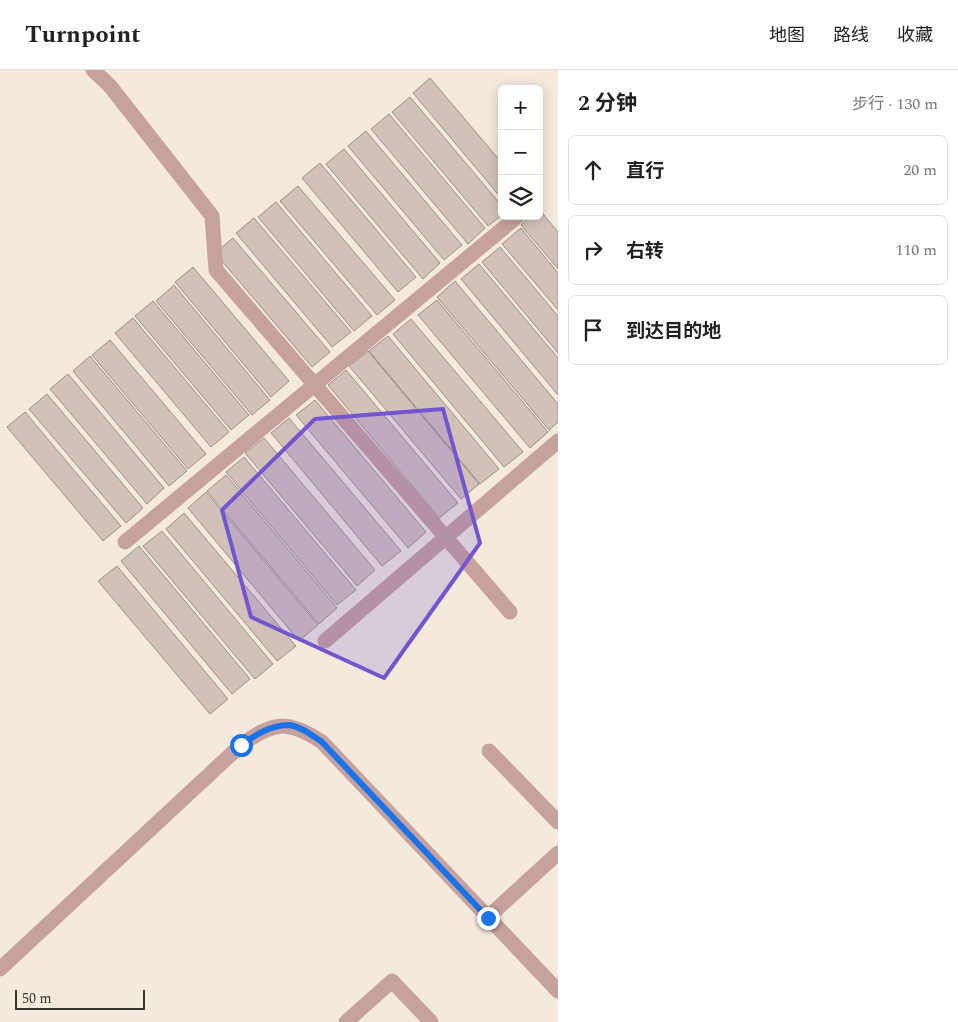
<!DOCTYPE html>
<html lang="zh">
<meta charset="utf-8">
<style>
:root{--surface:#fff;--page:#f2f2f2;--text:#222;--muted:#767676;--line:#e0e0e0}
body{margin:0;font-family:Spectral,"Noto Sans SC",serif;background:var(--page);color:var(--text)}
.controls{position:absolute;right:15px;top:15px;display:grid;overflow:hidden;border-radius:8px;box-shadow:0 2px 12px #0003}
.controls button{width:45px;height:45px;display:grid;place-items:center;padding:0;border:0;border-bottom:1px solid var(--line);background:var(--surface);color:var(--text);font:25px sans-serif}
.scale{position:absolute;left:15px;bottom:12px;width:130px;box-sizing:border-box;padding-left:5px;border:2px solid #36332d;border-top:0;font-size:14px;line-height:18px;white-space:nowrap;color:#36332d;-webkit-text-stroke:4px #f3eadc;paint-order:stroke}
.stop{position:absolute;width:15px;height:15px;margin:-11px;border:4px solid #1a73e8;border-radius:50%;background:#fff}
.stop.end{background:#1a73e8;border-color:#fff;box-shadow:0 1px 5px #0008}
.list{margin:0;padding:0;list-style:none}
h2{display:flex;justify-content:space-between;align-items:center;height:65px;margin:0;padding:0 20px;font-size:21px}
h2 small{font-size:16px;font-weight:400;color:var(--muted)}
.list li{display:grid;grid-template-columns:32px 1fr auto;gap:15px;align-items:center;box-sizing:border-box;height:70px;margin:0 10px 10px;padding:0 10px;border:1px solid var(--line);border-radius:8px}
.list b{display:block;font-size:19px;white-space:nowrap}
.list em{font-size:16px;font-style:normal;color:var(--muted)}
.icon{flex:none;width:28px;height:28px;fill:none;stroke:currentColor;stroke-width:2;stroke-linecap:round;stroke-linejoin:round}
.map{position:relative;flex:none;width:558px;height:952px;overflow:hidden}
header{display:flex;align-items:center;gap:30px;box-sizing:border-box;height:70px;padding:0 25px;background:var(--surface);border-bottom:1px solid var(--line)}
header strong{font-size:24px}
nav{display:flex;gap:28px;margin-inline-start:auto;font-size:18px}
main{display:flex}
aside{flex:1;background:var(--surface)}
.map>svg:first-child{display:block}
</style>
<header>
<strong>Turnpoint</strong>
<nav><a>地图</a><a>路线</a><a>收藏</a></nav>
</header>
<main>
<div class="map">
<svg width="558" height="952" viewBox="0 0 558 952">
<rect width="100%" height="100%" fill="#f3eadc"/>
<path fill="#d1c1b9" stroke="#9d8e86" d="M430 8 502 93V129L413 23Z
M410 27 502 136V145L488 156 392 42Z
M389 44 485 158 468 174 371 59Z
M366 61 462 175 444 190 348 76Z
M344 79 440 193 423 209 326 94Z
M320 93 416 207 398 222 302 108Z
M298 116 395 230 377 245 280 131Z
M276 132 372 246 354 261 258 147Z
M539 139 558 162V199L521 155 531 146H539Z
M254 148 351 262 332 277 236 163Z
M521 158 558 203V240L502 174Z
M233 168 330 282 312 297 215 183Z
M500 177 558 246V283L482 192Z
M479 194 558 288V325L461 209Z
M193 197 289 311 271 327 175 212Z
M455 211 558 334V352L549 360 437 227Z
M174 215 270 330 252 345 156 231Z
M437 230 548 362 530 378 418 245Z
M153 231 249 345 231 360 135 246Z
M133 248 229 362 211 377 115 263Z
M411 249 523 382 504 397 393 264Z
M388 266 499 399 480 414 369 281Z
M110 270 206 384 188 399 92 285Z
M368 281 479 414 461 429 349 296Z
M90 286 187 401 169 416 73 301Z
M346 300 458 433 439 448 328 315Z
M68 304 164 418 147 434 50 319Z
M47 324 143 438 126 453 29 339Z
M315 330 426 462 408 478 296 345Z
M25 342 121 456 103 471 7 357Z
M289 348 401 481 382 496 271 363Z
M264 368 375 500 357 516 245 383Z
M244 387 356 520 337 535 226 402Z
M226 405 337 538 319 554 207 421Z
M206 422 318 555 299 571 188 438Z
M184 443 296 576 277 591 166 459Z
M162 461 273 594 255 609 143 476Z
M139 476 250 609 232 624 121 491Z
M117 496 228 629 210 644 98 511Z"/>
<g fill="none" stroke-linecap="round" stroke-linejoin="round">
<path stroke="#c6a19d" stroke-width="15" d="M93 0 110 16 212 146 216 200 510 542
M125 472 518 146
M325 571 558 371
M489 681 558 752
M488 847 558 783
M0 899 241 675C273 652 288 649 322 672L558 921
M346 952 392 911 431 952"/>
</g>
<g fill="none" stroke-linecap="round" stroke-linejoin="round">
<path stroke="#1a73e8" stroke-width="6" d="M241 675C255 665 271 655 289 655 300 656 313 666 322 672L488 848"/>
</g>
<path fill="#7256d0" fill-opacity="0.2" stroke="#7256d0" stroke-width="4" stroke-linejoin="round" d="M443 339 480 473 384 608 251 547 222 440 315 349Z"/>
</svg>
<div class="controls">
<button>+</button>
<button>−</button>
<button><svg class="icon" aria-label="layers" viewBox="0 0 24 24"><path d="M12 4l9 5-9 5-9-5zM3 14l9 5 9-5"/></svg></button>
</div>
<div class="scale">50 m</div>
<div class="stop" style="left:241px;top:675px"></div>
<div class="stop end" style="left:488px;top:848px"></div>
</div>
<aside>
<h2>2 分钟<small>步行 · 130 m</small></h2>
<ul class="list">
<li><svg class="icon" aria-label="ahead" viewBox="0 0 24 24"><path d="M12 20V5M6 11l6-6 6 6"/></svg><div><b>直行</b></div><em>20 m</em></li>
<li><svg class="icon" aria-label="right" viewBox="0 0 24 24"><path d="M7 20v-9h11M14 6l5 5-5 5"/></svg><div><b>右转</b></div><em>110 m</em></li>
<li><svg class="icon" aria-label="arrive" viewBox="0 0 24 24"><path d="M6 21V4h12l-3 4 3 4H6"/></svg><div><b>到达目的地</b></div></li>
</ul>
</aside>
</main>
